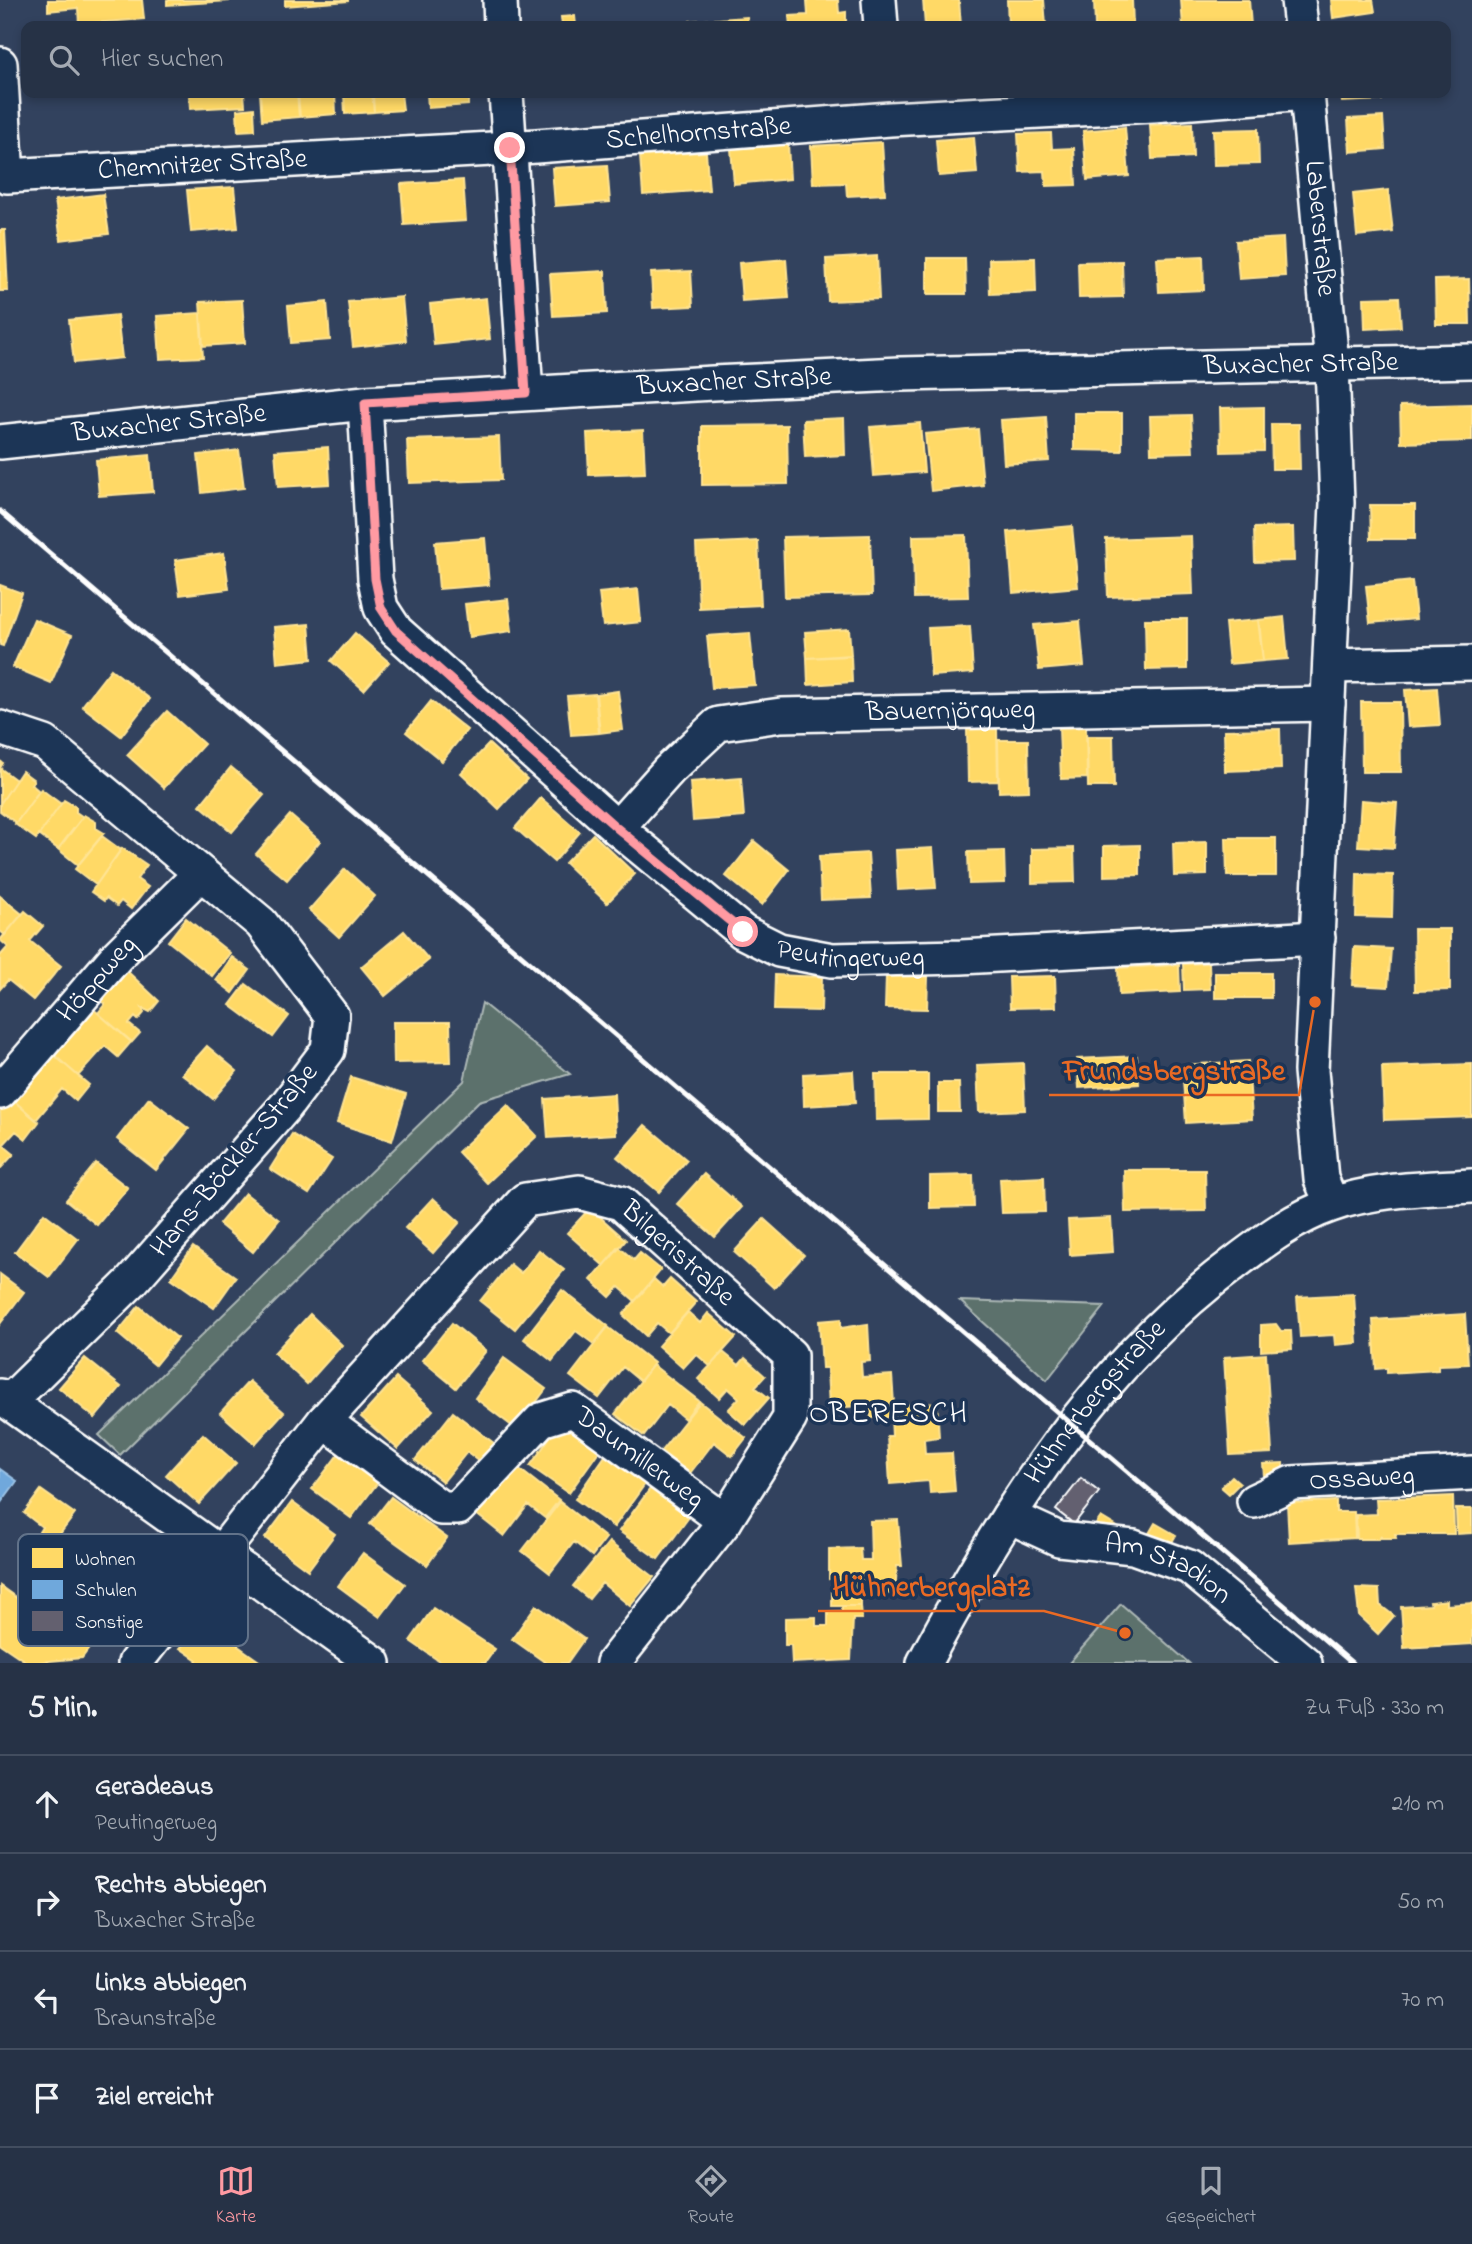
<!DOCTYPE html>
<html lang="de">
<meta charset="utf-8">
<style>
:root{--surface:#263246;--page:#2e3a4d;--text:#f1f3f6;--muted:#a4aab3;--line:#424d5f;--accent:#ff9aa2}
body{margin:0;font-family:"Indie Flower",sans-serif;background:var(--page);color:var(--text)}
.stop{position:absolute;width:21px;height:21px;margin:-16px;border:5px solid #ff9aa2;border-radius:50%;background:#fff}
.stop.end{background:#ff9aa2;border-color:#fff;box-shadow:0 2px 7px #0008}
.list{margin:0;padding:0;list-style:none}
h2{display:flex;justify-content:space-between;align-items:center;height:91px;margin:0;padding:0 28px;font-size:30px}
h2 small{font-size:23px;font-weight:400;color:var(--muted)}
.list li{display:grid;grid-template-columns:46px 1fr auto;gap:21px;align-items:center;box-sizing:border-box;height:98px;padding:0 28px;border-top:2px solid var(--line)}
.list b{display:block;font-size:26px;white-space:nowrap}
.list p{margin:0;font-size:23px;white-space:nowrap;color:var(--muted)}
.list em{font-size:23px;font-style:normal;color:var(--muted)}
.icon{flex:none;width:38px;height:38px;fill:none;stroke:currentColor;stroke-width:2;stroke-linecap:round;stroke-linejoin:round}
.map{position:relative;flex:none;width:1472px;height:1663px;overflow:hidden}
.search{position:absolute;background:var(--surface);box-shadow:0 4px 10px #0003;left:21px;right:21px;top:21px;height:77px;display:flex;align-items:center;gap:18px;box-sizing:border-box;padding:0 24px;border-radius:14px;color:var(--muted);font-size:26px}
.sheet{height:483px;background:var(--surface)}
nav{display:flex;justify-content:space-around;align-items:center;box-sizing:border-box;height:98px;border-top:2px solid var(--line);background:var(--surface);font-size:19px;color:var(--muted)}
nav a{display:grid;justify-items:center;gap:4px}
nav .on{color:var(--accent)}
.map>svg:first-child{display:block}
</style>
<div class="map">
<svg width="1472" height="1663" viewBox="0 0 1472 1663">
<rect width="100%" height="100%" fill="#32425e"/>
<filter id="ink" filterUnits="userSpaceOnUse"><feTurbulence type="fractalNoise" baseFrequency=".0143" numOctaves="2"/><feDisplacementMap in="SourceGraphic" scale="14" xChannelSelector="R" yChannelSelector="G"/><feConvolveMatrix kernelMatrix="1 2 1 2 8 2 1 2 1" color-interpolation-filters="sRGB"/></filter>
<g filter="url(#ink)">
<path fill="#5b716c" stroke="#adb8b6" stroke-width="2" d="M482 1003 570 1074 479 1101 120 1455 99 1435 464 1081Z
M960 1301 1105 1306 1047 1380Z
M1121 1604 1189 1663H1069Z"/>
<path fill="#ffd966" stroke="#ffe494" stroke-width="2" d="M48 0H142L144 19 79 24 78 8 48 11Z
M167 0H229V1L167 5Z
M285 0H348V1L285 6Z
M807 0H838L839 13 846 12V26H790L789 16 808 15Z
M923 0H959L961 26H925Z
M1007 0H1044L1046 26H1008Z
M1094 0H1132L1133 26H1095Z
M1181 0H1249L1251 26H1183Z
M1331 0H1373L1375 12 1333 18Z
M575 16 576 26H562L561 17Z
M747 17 748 26H690V21Z
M674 22V26L620 25 652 23Z
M189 93H244L245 106 190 109Z
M260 93H297L299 117 262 120Z
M298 93H335L336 114 300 117Z
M344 93H372L374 112 345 114Z
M373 93H401L403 110 374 112Z
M427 93H468V105L428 108Z
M1341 93H1382V100L1342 102Z
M254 108 255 130 238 131 237 110Z
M1383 117 1385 149 1350 152 1348 119Z
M1192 123 1193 157 1152 159 1150 125Z
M1125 127 1129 176 1087 180 1083 131Z
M1258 129 1259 164 1214 165 1213 130Z
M1051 133 1052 149 1074 148 1076 185 1046 186 1045 171 1020 172 1018 134Z
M974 137 977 173 939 176 936 140Z
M882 142 885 194 847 196 846 183 813 184 811 146Z
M788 144 790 179 734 184 731 149Z
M706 152 709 190 643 195 640 156Z
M607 165 610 202 555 206 552 168Z
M463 180 466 221 404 225 401 184Z
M234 187 238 228 191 232 187 190Z
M1388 190 1393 232 1357 236 1353 194Z
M103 194 109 234 61 240 55 200Z
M0 230H5L8 291H0Z
M1283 238 1285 276 1239 279 1236 241Z
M877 256 879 299 828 301 826 259Z
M1203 256 1204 290 1159 292 1157 258Z
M927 258H965L966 294H927Z
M1035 258 1036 292 990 294 989 259Z
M786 259 789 298 742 301 739 263Z
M1122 261 1123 297 1079 298 1078 262Z
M605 271 607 313 553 316 550 274Z
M691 271 693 306 653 308 651 273Z
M1469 279 1470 324H1436L1435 280Z
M402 297 406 341 353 347 348 302Z
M1399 297 1401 327 1365 329 1364 298Z
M486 298 490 339 434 345 430 304Z
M242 300 245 343 203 346 200 302Z
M327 302 330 340 291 343 288 306Z
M200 313 203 357 160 359 157 316Z
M117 315 122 358 74 363 69 320Z
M1472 404V441L1401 443 1400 406Z
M1264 407V451L1221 452 1220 408Z
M1074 413H1122V451L1074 450Z
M1191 415 1193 452 1151 453 1150 416Z
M1046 417 1049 461 1004 464 1001 420Z
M844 418 845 455 805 457 803 420Z
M920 423 924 472 874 476 870 427Z
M1271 424H1299L1300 469H1272Z
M787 425 788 484 702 485V426Z
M978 429 983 485 931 491 925 434Z
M643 430 645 473 589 475 587 433Z
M499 437 501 480 409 483 407 440Z
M328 447 330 484 278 487 275 451Z
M239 450 244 488 202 493 198 455Z
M150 455 153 492 99 496 96 460Z
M1370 505H1415V539H1371Z
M1072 526 1078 587 1013 593 1008 532Z
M1293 527 1294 561 1255 562 1254 528Z
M870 535 872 595 785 597 783 537Z
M966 535 968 597 914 598 913 536Z
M1191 536 1193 594 1108 597 1106 539Z
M485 538 489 585 439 589 435 542Z
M758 541 761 605 699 608 696 544Z
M224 553 229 589 180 595 175 560Z
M1412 581 1416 619 1370 623 1366 586Z
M0 585 22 593 3 646 0 645Z
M638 589 641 622 603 626 599 593Z
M508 599 512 631 469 637 465 604Z
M1284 617 1288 659 1263 661 1259 620Z
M34 619 72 635 51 683 13 667Z
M1145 619H1187V669L1146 670Z
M1258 620 1263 661 1229 664 1225 623Z
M1080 621 1084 666 1039 670 1034 625Z
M309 624 312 659 277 663 274 627Z
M970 626 973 673 931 676 928 628Z
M849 629 851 655 807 658 805 632Z
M355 633 389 662 364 690 331 661Z
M750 633 755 685 712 688 707 636Z
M851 656 852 682 808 685 807 658Z
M111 669 150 699 121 736 82 706Z
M1437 688 1440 725 1408 727 1405 690Z
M618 691 623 730 600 733 596 694Z
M595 694 599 733 571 735 567 696Z
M431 701 467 730 442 761 406 732Z
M1361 702H1400L1401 772H1362Z
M167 711 204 744 164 788 127 755Z
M1086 727 1087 778 1061 779 1059 728Z
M997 729 998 781 968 782 967 730Z
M1280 729 1281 769 1225 771 1224 730Z
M1087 736H1113L1114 787H1088Z
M998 740H1028L1029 791 999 792Z
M489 744 527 779 499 809 461 773Z
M0 761 3 763 0 768 16 780 0 804Z
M231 767 264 795 232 832 200 805Z
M22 771 34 780 31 784 39 791 16 823 0 811V804Z
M741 778 744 817 693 821 690 782Z
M41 789 61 804 36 839 15 824Z
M541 798 580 832 554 862 515 828Z
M64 800 76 807V812L83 817 58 849 39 835Z
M1361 800 1397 803 1394 848 1358 846Z
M84 815 96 822V828L104 833 78 865 58 849Z
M290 815 320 841 287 880 256 854Z
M593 834 635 874 607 903 565 863Z
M102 836 121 850 96 885 75 869Z
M1226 838H1276V876H1227Z
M754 841 789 870 762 905 726 876Z
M1207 842V875L1174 876 1173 843Z
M1140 845V875L1104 876V846Z
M122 848 147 865 137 879 148 887 131 909 121 901 117 906 106 898 104 901 91 892Z
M933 848 936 888 898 890 896 850Z
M1074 848 1075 882 1032 883V849Z
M1004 851 1005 883 969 884 968 852Z
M868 853 871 898 821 900 819 856Z
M345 869 375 896 339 937 309 910Z
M1357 874 1393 875 1392 918 1356 917Z
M0 896 22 914 5 935 0 931Z
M25 911 43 926 30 941 61 966 33 1000 8 980 0 989V956L8 947 0 940Z
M186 918 230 953 212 976 168 941Z
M1414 929H1450V990L1415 991Z
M404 931 429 960 385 996 361 967Z
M1354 947 1391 949 1388 987 1352 985Z
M232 957 250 970 233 993 216 980Z
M1209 963 1210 989 1184 990 1183 964Z
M1179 965 1180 992 1119 995 1118 968Z
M127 971 159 1001 150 1012 142 1008 144 1013 138 1020 135 1017 129 1024 140 1033 132 1042 98 1013 105 1004 101 1001 115 985 112 983 116 978 119 981Z
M1215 973H1271V998H1215Z
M775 975 822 977 821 1011 774 1010Z
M886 975 928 977 927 1009 885 1008Z
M1055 976 1056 1007 1010 1008 1009 977Z
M246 984 289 1016 273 1037 230 1005Z
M91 1007 131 1042 118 1057 105 1046 78 1076 52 1053Z
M393 1022H450L451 1062 394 1063Z
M207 1046 237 1071 213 1099 182 1074Z
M49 1051 89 1085 76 1101 62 1089 36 1120 9 1097Z
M1137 1056 1139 1084 1079 1088 1077 1059Z
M1248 1061 1252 1119 1186 1123 1182 1065Z
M1023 1063 1025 1110 979 1112 977 1065Z
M1472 1064V1117L1384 1120 1382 1067Z
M853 1071 855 1103 804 1106 803 1074Z
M875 1074H928V1119L876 1120Z
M351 1077 406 1094 392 1141 337 1123Z
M938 1083H959L960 1112H938Z
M614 1094 616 1134 548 1138 545 1099Z
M7 1095 39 1122 26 1139 16 1131 3 1145 14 1154 1 1168 0 1103Z
M149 1098 189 1129 156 1170 117 1139Z
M508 1105 537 1136 487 1183 458 1152Z
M645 1125 687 1160 659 1192 617 1157Z
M292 1134 332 1159 309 1194 270 1169Z
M96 1163 128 1188 97 1225 66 1200Z
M1124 1170H1205L1206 1211 1125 1212Z
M704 1174 742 1207 715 1237 677 1204Z
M973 1175 974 1207 930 1208V1176Z
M1044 1177 1045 1212 1002 1213 1000 1179Z
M245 1193 279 1220 253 1252 219 1224Z
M433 1198 460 1222 433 1253 405 1228Z
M590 1208 626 1240 604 1266 567 1233Z
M44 1213 78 1239 49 1277 15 1252Z
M1111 1218 1113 1252 1070 1255 1068 1220Z
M764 1219 804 1255 774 1288 734 1252Z
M193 1247 236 1277 214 1308 171 1278Z
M619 1247 634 1260 640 1253 661 1270 635 1301 619 1287 610 1297 591 1280Z
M539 1250 564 1270 515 1329 480 1301 510 1264 521 1273Z
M0 1274 24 1292 0 1324Z
M654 1279 663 1287 670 1279 696 1302 669 1333 657 1323 646 1336 623 1315Z
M562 1290 608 1326 594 1344 576 1331 552 1361 524 1339Z
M1354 1294 1357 1343 1335 1345 1334 1335 1300 1337 1297 1297Z
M139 1306 177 1338 155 1365 117 1333Z
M688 1312 700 1323 708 1313 736 1337 710 1366 696 1354 683 1368 658 1346Z
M310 1314 342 1345 307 1384 274 1353Z
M1465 1314 1468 1364 1438 1365V1370L1387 1373V1368L1376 1369 1373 1320Z
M841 1319V1328L868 1324 870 1361 861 1362 862 1377 892 1375 894 1404 829 1408 827 1368H822L819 1321Z
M452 1323 486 1351 456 1388 422 1360Z
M1276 1324 1281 1331H1291L1292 1349 1261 1351V1325Z
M608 1327 654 1363 640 1381 623 1367 599 1398 570 1376Z
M723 1352 739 1365 745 1358 765 1376 755 1387 769 1398 745 1425 728 1410 739 1398 728 1388 719 1398 698 1379Z
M1266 1354 1272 1453 1230 1455 1224 1357Z
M85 1358 121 1387 95 1418 59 1388Z
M504 1358 546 1389 516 1429 475 1398Z
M653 1365 699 1401 685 1419 668 1405 644 1436 615 1414Z
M396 1378 433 1410 398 1449 361 1417Z
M249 1381 284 1412 255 1444 220 1413Z
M700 1402 746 1438 732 1456 714 1442 690 1473 661 1451Z
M937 1403 939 1437 924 1439 925 1454 952 1453 955 1491 930 1493 929 1481 890 1484 887 1436H892L891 1417 871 1418 870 1407Z
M453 1412 499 1447 485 1465 467 1452 443 1482 415 1460Z
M560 1423 599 1451 569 1493 530 1466Z
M203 1434 236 1463 199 1504 166 1475Z
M340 1452 379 1481 351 1518 312 1489Z
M605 1456 645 1484 614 1527 575 1499Z
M1283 1463V1475L1264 1476 1263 1464Z
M513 1464 559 1500 545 1518 528 1505 504 1536 475 1513Z
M1232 1476 1240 1483 1229 1494 1221 1487Z
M650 1489 689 1517 658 1559 619 1531Z
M41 1490 75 1514 54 1542 39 1532 42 1527 24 1513Z
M1453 1496 1454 1534H1395L1396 1538H1381V1535L1379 1539H1357L1356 1515 1377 1514 1376 1499Z
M391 1497 447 1538 427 1565 370 1524Z
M1336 1501V1512H1354L1355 1538 1289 1542 1287 1503Z
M292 1502 335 1534 308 1570 265 1538Z
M560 1502 606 1538 592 1556 574 1542 550 1573 522 1551Z
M1456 1509H1472V1533L1457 1534Z
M1101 1517 1121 1529 1092 1530Z
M898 1520 902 1566H897L895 1594H868L861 1595V1606H832V1590H836V1578L829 1579V1549L860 1548 861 1560H871L870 1521Z
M1155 1523 1176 1535 1168 1549 1147 1537Z
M108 1539 148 1568 82 1658 28 1663 0 1644V1586L32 1609 26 1618 35 1625 71 1617 86 1596 73 1586Z
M609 1542 654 1577 630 1606 602 1583 589 1599 573 1586Z
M363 1553 405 1584 380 1617 338 1586Z
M1356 1588 1379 1589 1380 1605 1394 1616 1378 1634 1359 1616Z
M1447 1600V1605L1472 1603V1644L1404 1648 1401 1607 1431 1605 1430 1602Z
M536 1605 584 1639 567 1663H546L512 1639Z
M842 1606H861L862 1619H853L851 1660 792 1663 791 1645H785V1618L816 1617V1626H828V1612L842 1611Z
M200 1608 243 1638 238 1646 262 1663H195L197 1660 180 1648 183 1645 177 1640Z
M433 1608 495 1649 485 1663H442L410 1641Z"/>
<path fill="#6fa8dc" stroke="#9ac2e6" stroke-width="2" d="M0 1469 17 1481 0 1504Z"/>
<path fill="#63606f" stroke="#fff" stroke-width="2" d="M1081 1478 1099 1492 1074 1524 1056 1510Z"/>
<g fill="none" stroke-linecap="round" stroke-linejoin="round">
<g stroke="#fff" stroke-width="38">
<g id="minor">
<path d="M500 0 501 26"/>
<path d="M879 0 881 26"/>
<path d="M1298 0 1301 26"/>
<path id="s1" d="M0 64 7 176 510 148 890 119 1153 105 1307 93"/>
<path d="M506 93 526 393"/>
<path id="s2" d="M1307 93 1332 364 1337 503 1311 1071 1321 1179 1332 1204"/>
<path id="s3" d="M365 403 375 579 381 608 396 631 617 828 743 932 779 950 832 960 961 957 1318 938"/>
<path id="s4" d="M0 442 365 403 713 383 900 374 1472 361"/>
<path d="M1331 666 1472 663"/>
<path d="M0 728 45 743 261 923 332 1016 328 1050 285 1107 131 1282 9 1402"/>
<path id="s5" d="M617 828 669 770 718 724 781 715 1328 704"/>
<path id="s6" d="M0 1092 117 956 200 874"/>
<path d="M0 1396 374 1663"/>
<path id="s7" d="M324 1421 441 1508H458L541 1420 573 1410 725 1521"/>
<path id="s8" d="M1254 1501 1292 1483 1472 1473"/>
<path id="s9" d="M1009 1516 1059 1539 1133 1547 1189 1567 1305 1663"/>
<path id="s10" d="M135 1663 324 1421 525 1200 579 1192 621 1203 790 1355V1418L725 1521 613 1663"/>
<path id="s11" d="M924 1663C1004 1512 1097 1365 1236 1262 1265 1240 1296 1217 1331 1205 1375 1189 1426 1189 1472 1186"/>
</g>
</g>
<use href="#minor" stroke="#1d3557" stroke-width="33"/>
<path stroke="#fff" stroke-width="5" d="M0 511 1352 1663"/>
</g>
</g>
<g fill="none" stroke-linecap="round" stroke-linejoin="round" filter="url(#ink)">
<path stroke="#ff9aa2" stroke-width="9" d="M510 148 526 393 365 403 375 579 381 608 396 631 617 828 743 932"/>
</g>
<g text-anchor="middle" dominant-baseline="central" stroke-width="7" stroke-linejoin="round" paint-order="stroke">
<g font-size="28" fill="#fff" stroke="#1d3557">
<text stroke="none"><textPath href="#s1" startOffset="805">Schelhornstraße</textPath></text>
<text stroke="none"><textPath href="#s1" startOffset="308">Chemnitzer Straße</textPath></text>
<text stroke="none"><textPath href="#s2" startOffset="136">Laberstraße</textPath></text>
<text stroke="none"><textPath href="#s4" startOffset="1304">Buxacher Straße</textPath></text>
<text stroke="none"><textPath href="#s4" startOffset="737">Buxacher Straße</textPath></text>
<text stroke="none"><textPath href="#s4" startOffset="170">Buxacher Straße</textPath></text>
<text stroke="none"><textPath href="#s5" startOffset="378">Bauernjörgweg</textPath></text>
<text stroke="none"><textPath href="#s3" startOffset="805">Peutingerweg</textPath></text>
<text stroke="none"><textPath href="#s6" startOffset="149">Höppweg</textPath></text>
<text transform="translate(235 1161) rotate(-50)">Hans-Böckler-Straße</text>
<text stroke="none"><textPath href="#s10" startOffset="780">Bilgeristraße</textPath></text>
<text stroke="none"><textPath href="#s11" startOffset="313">Hühnerbergstraße</textPath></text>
<text stroke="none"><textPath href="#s7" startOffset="399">Daumillerweg</textPath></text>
<text stroke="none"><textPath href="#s8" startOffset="112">Ossaweg</textPath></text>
<text stroke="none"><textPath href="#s9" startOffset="170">Am Stadion</textPath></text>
</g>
<g font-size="30" letter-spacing="2" fill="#fff" stroke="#1d3557">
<text x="889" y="1415">OBERESCH</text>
</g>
</g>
<rect x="18" y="1534" width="230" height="112" rx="10" fill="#1d3557" stroke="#617289" stroke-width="2"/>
<rect x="32" y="1548" width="31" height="20" fill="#ffd966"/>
<rect x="32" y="1580" width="31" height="19" fill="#6fa8dc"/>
<rect x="32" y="1611" width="31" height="20" fill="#63606f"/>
<g font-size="19" fill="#fff">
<text x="75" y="1565">Wohnen</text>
<text x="75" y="1596">Schulen</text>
<text x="75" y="1628">Sonstige</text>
</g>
<path fill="none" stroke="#ea6a24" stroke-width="2.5" d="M1315 1002L1299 1095H1049M1125 1633L1044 1611H818"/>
<g fill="#ea6a24" stroke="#1d3557" stroke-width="2.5">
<circle cx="1315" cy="1002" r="7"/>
<circle cx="1125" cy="1633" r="7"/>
</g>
<g font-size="30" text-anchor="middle" font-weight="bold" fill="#ea6a24" stroke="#1d3557" stroke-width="7" stroke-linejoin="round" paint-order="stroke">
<text x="1174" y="1080">Frundsbergstraße</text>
<text x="931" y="1596">Hühnerbergplatz</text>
</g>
</svg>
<div class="stop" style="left:743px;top:932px"></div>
<div class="stop end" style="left:510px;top:148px"></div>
<div class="search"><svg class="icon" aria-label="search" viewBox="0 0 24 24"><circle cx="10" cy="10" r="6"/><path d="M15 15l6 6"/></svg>Hier suchen</div>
</div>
<section class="sheet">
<h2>5 Min.<small>Zu Fuß · 330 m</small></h2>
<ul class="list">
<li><svg class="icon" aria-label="ahead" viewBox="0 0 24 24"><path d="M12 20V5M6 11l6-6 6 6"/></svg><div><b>Geradeaus</b><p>Peutingerweg</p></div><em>210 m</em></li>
<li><svg class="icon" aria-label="right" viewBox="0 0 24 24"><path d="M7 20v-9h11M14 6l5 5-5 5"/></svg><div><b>Rechts abbiegen</b><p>Buxacher Straße</p></div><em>50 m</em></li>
<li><svg class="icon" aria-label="left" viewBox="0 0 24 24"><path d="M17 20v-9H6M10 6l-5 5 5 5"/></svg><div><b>Links abbiegen</b><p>Braunstraße</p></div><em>70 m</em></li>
<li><svg class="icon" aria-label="arrive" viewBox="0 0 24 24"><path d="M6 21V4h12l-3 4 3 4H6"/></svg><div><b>Ziel erreicht</b></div></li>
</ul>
</section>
<nav>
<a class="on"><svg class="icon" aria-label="map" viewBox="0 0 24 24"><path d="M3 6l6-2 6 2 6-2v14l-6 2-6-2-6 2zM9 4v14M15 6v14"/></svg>Karte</a>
<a><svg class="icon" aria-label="directions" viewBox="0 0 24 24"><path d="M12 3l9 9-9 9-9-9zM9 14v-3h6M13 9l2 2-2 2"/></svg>Route</a>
<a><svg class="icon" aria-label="saved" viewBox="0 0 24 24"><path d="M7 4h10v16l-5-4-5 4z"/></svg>Gespeichert</a>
</nav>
